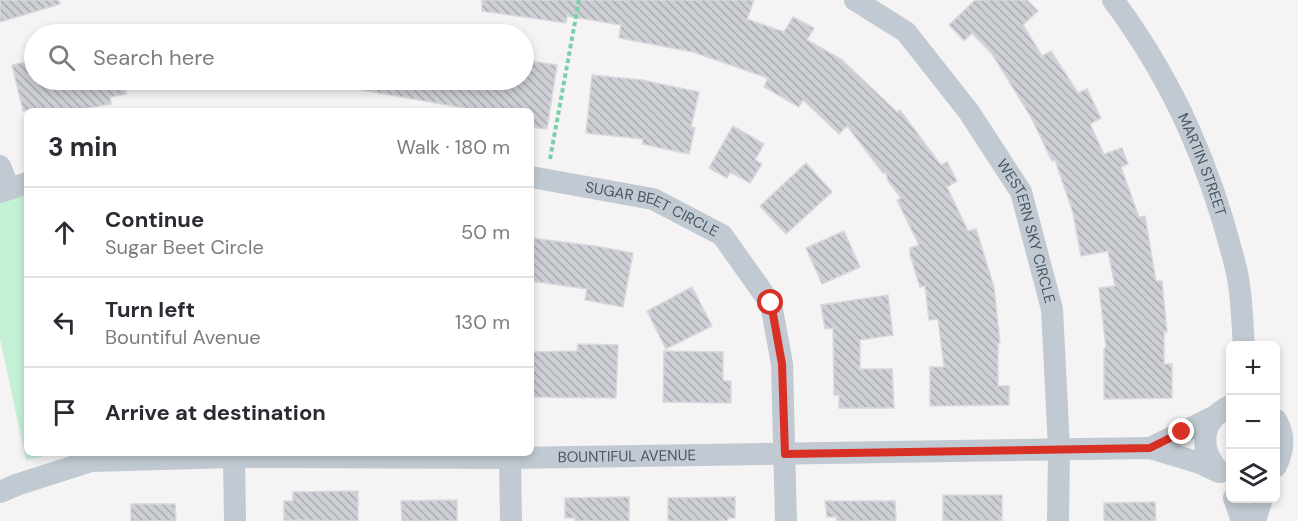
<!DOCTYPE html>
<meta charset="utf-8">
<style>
:root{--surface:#fff;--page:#f2f2f3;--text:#2b2b33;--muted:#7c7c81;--line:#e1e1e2}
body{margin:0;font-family:"DM Sans",sans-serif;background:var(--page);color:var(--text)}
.controls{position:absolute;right:18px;bottom:18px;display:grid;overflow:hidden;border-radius:9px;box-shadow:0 3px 9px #0003}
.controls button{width:54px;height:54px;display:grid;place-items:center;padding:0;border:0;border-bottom:2px solid var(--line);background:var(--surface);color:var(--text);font:30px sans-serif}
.stop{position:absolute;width:18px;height:18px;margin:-14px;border:4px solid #d93025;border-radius:50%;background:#fff}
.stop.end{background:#d93025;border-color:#fff;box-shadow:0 2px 6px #0008}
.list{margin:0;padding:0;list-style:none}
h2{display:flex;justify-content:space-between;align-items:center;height:78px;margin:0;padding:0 24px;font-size:26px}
h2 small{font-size:20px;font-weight:400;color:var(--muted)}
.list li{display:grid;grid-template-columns:39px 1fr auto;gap:18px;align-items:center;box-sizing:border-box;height:90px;padding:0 24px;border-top:2px solid var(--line)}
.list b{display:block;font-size:22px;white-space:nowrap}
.list p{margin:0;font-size:20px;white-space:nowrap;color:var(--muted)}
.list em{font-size:20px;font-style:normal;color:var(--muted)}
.icon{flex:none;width:33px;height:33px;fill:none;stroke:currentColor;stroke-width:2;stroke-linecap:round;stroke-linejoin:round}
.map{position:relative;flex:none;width:1298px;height:521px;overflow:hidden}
.search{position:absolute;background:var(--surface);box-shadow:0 3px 9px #0003;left:24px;top:24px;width:510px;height:66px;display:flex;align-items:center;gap:15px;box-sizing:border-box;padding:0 21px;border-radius:33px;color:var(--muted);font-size:22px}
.panel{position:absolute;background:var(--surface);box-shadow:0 3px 9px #0003;left:24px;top:108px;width:510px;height:348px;border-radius:9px}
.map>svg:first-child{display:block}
</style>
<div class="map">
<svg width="1298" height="521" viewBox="0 0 1298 521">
<defs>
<pattern id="building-back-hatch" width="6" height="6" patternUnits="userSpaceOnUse" patternTransform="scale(1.5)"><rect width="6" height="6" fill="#cdcfd5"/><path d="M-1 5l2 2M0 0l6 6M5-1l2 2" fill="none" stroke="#a8abb0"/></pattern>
</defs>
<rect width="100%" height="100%" fill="#f5f3f3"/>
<path fill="#c3f1d5" d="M27 194V453H56L26 460 0 339V203Z"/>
<path fill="url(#building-back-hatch)" stroke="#d7d9de" stroke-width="1.5" d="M0 0H59L60 4 0 22Z
M482 0H754L747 19 784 32 793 17 814 28 807 40 841 59 897 112 900 110 941 165 947 162 957 181 947 187 968 231 976 229 994 287 1000 343H998V386H1009V405L930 406V367H944L938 319 929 320 925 286 920 287 910 255V248L919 245 897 200 901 198 888 181 886 173H883L847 126 839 134 803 100 799 107 764 87 768 78 693 52 619 38 621 25 567 16 566 23 482 11Z
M975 0H1027L1038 11 1023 25 1042 56 1051 51 1078 93 1087 89 1101 118 1090 124 1104 154 1122 148 1128 164 1121 167 1139 217 1145 216 1156 281H1162L1167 332H1164V364H1172V398L1104 399V348H1106L1099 288 1115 286 1108 251 1081 256 1073 213 1055 160 1052 161 1031 117 992 54 972 33 964 41 949 25Z
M34 60V80H124L126 94 110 97 111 104 71 111H23L12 65Z
M524 60 557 65 547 129 531 127V111H481L356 89 357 80H524Z
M592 75 642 80 699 92 691 127 695 128 689 154 642 144 643 139 586 133Z
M733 126 764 144 755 160 762 164 750 183 730 172 727 178 709 168Z
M806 163 832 192 786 234 760 206Z
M844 231 860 267 822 284 806 248Z
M531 238 595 246 633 253 623 307 585 300 587 289 531 281Z
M692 287 712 326 666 349 647 311Z
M888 295 893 335 860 340V369H892L894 408H839V395H834L833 328 825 329 821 305Z
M578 344 618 345 616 398 531 397V352L577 351Z
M664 351 723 352V381H731V403L663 402Z
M358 491V521L284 520V501H293V492Z
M943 495H1002V521H943Z
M629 497V521H575V518H565V498Z
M735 497V518H728V521H668V498Z
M457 500V521H402L401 501Z
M825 501H895L896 521H836L837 517H827Z
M1155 502 1156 521H1104V503Z
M131 504H175L176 521H131Z"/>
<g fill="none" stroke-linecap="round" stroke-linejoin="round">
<path stroke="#7ad0a6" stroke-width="4" stroke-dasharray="4.5 3" stroke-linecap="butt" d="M550 159 579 0"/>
<g stroke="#c1cad2" stroke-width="22">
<path id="s1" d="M855 0 906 32 969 112 1021 192 1052 309 1059 449 1058 521"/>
<path id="s2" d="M1113 0C1175 83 1213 172 1237 273 1242 296 1242 322 1244 346"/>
<path d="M0 166 9 189"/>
<path id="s3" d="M531 177 653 199 722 235 771 304 782 364 786 521"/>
<path d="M0 192 27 183"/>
<path d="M1276 420C1285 435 1284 450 1276 466"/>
<path d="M1150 448 1217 415"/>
<path d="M234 457 235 521"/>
<path d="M510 458 511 521"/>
<path d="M1220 472C1198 450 1200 420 1230 406"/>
<path id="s4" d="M0 492 19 484 91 461 234 457 510 458 1150 448 1200 463 1219 472"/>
<path d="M1234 498 1242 521"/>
<path d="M1255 521 1262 498"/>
</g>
</g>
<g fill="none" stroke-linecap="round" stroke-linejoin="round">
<path stroke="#d93025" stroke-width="8" d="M771 303 782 364 785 454 1150 448 1182 432"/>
</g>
<g text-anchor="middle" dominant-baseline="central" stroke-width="6" stroke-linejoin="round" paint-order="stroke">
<g font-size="15" fill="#4a5661" stroke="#fff">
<text stroke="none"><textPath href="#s2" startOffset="188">MARTIN STREET</textPath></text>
<text stroke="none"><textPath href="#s3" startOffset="126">SUGAR BEET CIRCLE</textPath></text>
<text stroke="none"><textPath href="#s1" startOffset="296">WESTERN SKY CIRCLE</textPath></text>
<text stroke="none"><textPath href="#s4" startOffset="632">BOUNTIFUL AVENUE</textPath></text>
</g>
</g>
</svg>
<div class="controls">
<button>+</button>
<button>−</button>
<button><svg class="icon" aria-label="layers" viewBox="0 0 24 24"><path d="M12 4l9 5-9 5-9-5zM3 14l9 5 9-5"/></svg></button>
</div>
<div class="stop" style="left:771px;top:303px"></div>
<div class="stop end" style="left:1182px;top:432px"></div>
<div class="search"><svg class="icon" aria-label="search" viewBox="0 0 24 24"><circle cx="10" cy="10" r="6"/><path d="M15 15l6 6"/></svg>Search here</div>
<section class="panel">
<h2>3 min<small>Walk · 180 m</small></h2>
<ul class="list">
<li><svg class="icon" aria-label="ahead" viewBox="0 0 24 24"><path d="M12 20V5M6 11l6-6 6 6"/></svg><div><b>Continue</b><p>Sugar Beet Circle</p></div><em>50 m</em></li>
<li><svg class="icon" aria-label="left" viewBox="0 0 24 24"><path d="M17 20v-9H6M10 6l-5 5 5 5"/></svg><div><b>Turn left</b><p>Bountiful Avenue</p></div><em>130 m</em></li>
<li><svg class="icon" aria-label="arrive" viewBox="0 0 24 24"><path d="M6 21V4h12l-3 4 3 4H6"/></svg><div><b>Arrive at destination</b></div></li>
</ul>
</section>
</div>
